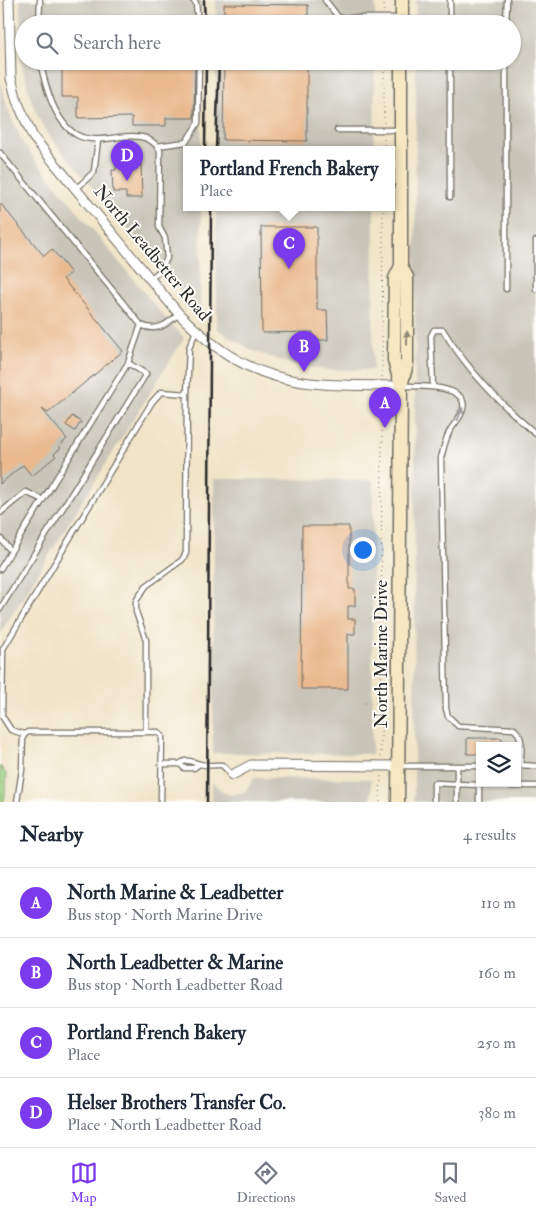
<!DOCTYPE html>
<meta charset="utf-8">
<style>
:root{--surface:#fff;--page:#f6f6f7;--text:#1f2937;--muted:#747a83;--line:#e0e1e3;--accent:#7c3aed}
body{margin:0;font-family:"IM FELL Double Pica",serif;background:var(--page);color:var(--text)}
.controls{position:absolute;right:15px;bottom:15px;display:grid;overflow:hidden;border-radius:0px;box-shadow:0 1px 4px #0004}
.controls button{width:45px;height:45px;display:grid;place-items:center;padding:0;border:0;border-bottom:1px solid var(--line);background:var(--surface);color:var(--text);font:25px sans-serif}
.you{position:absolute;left:362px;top:549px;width:18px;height:18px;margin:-12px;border:4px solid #fff;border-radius:50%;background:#1a73e8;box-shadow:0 0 0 8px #1a73e833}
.badge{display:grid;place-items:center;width:32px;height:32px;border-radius:50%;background:var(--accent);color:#fff;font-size:16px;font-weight:700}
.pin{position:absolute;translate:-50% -41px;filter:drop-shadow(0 1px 2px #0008)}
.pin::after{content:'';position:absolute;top:26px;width:18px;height:15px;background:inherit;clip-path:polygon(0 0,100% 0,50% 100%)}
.popup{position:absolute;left:183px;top:146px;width:212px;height:65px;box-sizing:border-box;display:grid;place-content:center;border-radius:0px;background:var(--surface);filter:drop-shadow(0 1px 4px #0005);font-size:16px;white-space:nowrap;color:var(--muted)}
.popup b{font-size:19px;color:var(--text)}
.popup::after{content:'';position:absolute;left:50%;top:100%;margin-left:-10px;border:10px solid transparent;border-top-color:var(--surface)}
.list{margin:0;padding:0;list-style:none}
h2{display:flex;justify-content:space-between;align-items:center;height:65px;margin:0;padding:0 20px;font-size:21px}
h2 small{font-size:16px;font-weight:400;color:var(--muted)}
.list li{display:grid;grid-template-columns:32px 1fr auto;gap:15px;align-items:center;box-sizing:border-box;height:70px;padding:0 20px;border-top:1px solid var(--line)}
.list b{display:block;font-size:19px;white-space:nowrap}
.list p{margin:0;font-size:16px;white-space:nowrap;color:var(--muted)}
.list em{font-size:16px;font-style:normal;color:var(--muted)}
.icon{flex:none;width:28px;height:28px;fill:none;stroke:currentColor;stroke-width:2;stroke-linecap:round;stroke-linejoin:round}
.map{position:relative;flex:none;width:536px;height:802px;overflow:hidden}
.search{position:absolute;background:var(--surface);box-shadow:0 1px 4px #0004;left:15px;right:15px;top:15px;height:55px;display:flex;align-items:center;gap:12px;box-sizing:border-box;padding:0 18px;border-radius:28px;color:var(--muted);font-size:19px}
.sheet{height:345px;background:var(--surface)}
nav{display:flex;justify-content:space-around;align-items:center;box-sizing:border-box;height:70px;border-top:1px solid var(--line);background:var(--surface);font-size:14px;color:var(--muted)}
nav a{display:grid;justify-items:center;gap:2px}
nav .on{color:var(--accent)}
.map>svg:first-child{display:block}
</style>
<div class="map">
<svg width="536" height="802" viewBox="0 0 536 802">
<rect width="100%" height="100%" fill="#fdfcf7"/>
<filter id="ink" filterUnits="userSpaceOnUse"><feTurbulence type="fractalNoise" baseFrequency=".02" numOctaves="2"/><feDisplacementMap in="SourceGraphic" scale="10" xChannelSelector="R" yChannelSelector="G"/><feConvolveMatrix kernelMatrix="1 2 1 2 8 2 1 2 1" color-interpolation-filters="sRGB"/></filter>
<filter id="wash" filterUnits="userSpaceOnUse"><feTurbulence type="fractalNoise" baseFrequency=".0096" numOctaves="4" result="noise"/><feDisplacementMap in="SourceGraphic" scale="20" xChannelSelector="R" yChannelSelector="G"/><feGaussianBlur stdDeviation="1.12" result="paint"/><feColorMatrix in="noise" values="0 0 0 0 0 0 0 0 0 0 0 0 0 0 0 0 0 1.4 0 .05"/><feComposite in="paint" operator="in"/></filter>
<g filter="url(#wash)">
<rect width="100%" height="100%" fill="#f1e4c8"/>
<path fill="#c8c4b8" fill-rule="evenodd" d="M20 0H202V24H24V61H202L201 150H186V208H201L200 314 50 137 41 123 32 103 21 62Z
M216 0H375V24H216Z
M416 0H536V802H414L416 61H512V24H416ZM480 746H517V783H480Z
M216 61H375L374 150H216Z
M0 83 11 118 23 143 38 163 161 313 184 338 0 634Z
M216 208H374L373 370H326L290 364 251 350 217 329Z
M214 479 373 480 372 754 213 753Z
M254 778 371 779V802H212V782L224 793 231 795 246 791Z"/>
<path fill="#99d082" stroke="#627e56" d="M0 766 7 775 4 802H0Z"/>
<g id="blocks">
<path fill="#eab98e" d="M224 4 308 5V24H224Z
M62 61H195L194 118H166V126H132V117L78 118V97H62Z
M224 61H307V141L223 140Z
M116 163H141L142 198H126V192H113L112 170H116Z
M0 203 44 256 52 249 71 273 63 279 123 351 48 413 42 409 67 439 59 446 61 448 54 454 56 456 32 476 23 465 0 484Z
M261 227H317V310H327L328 340H313V332L262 333Z
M72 416 81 422 75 431 66 425Z
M302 526H349V589H355V606H348V619H355V634H348V689H301Z
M467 738H502V746H480V754H467Z"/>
</g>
</g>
<g filter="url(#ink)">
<use href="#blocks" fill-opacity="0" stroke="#706c62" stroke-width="1"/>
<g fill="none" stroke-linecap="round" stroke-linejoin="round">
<g stroke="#706c62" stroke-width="7">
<path id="lane" d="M193 0 196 3 198 24
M325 0 339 18H400
M39 24 40 0
M450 24V0
M506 24 507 0
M40 61C45 85 54 122 77 135 103 149 142 121 160 150L159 227 165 238 167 258 161 270 150 279
M337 130H400
M157 146 186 142 198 123 199 61
M0 153 141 325
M76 189 94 172 98 140
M450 197V61
M506 289V61
M536 289V241
M402 386C416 386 469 384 463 409 461 417 455 423 451 429 445 438 444 448 441 458L446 709 448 716 458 726 514 729C525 738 521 752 520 765
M433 387 431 336 434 330H443C468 371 499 403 536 434
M187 394 189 348 196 331
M0 513 26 492 43 500
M0 538 11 551
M0 569 128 363 141 325C157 333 167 324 179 314
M0 609 146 374 128 363
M24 734 11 730 2 716 3 649 152 402 161 392 187 394 186 553 182 560 146 586 136 601V612L146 640V732
M161 764H180
M199 764 194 768H184L180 764C187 758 192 762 200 764 206 766 215 765 222 765L232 775
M519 765 536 766
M400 766H480
M457 766V784L479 785V802
M511 783V786H536
M17 802 22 770 23 736 28 732H158L162 736 161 802
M434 802V783L457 784V802"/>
</g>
<g stroke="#706c62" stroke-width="11">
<path id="street" d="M9 0 11 78 17 101 33 137 179 314C254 389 302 385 401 386
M232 775 251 765 398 766"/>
</g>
<g stroke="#706c62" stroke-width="15">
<path id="secondary" d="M402 24V0
M401 386 407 364V277L401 266
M398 802 401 386 394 360 395 278 401 266V61"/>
</g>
<path stroke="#706c62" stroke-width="1" stroke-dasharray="1 4" stroke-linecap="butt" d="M384 0V12
M384 123V61
M384 150V137
M382 377 383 208
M365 703H381
M381 757 382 393
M380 802 381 773"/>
<use href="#lane" stroke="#fff" stroke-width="4.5"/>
<use href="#street" stroke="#fff" stroke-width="9"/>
<use href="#secondary" stroke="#f7e8c3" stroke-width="12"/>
<path stroke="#2b2b2b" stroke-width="2.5" d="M204 0 205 24
M205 150 206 61
M216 150 219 61
M207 802 211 208"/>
</g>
<defs><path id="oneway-solid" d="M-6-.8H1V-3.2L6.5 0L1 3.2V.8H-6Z" transform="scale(1.25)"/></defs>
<use fill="#918a77" href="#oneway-solid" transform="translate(407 338) rotate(-90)"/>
<use fill="#a0a0a0" href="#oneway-solid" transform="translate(460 414) rotate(-68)"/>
</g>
<g text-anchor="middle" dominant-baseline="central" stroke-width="4" stroke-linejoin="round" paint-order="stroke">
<g font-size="18" fill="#2b2b2b" stroke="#fdfcf7">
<text transform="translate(152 253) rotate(50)">North Leadbetter Road</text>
<text transform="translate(381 654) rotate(-90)">North Marine Drive</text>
</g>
</g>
</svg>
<div class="controls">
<button><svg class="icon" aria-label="layers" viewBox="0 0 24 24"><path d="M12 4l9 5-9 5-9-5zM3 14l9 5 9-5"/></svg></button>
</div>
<div class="you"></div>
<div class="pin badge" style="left:385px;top:428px">A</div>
<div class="pin badge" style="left:304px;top:372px">B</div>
<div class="pin badge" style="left:289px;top:269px">C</div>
<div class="popup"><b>Portland French Bakery</b>Place</div>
<div class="pin badge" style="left:127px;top:181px">D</div>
<div class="search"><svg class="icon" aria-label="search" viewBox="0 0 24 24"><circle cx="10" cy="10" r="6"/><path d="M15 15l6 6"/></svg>Search here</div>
</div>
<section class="sheet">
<h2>Nearby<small>4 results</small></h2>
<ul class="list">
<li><span class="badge">A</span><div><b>North Marine &amp; Leadbetter</b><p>Bus stop · North Marine Drive</p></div><em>110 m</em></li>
<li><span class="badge">B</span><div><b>North Leadbetter &amp; Marine</b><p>Bus stop · North Leadbetter Road</p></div><em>160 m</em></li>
<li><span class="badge">C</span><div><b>Portland French Bakery</b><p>Place</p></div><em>250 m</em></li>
<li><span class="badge">D</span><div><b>Helser Brothers Transfer Co.</b><p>Place · North Leadbetter Road</p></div><em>380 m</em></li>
</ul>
</section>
<nav>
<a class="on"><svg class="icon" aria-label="map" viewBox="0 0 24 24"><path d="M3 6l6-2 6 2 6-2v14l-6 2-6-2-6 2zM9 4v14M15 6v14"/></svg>Map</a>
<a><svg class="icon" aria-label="directions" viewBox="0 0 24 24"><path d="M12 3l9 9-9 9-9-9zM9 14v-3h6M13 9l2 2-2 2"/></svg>Directions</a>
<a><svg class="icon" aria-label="saved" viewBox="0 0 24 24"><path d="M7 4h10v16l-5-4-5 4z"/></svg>Saved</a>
</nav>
